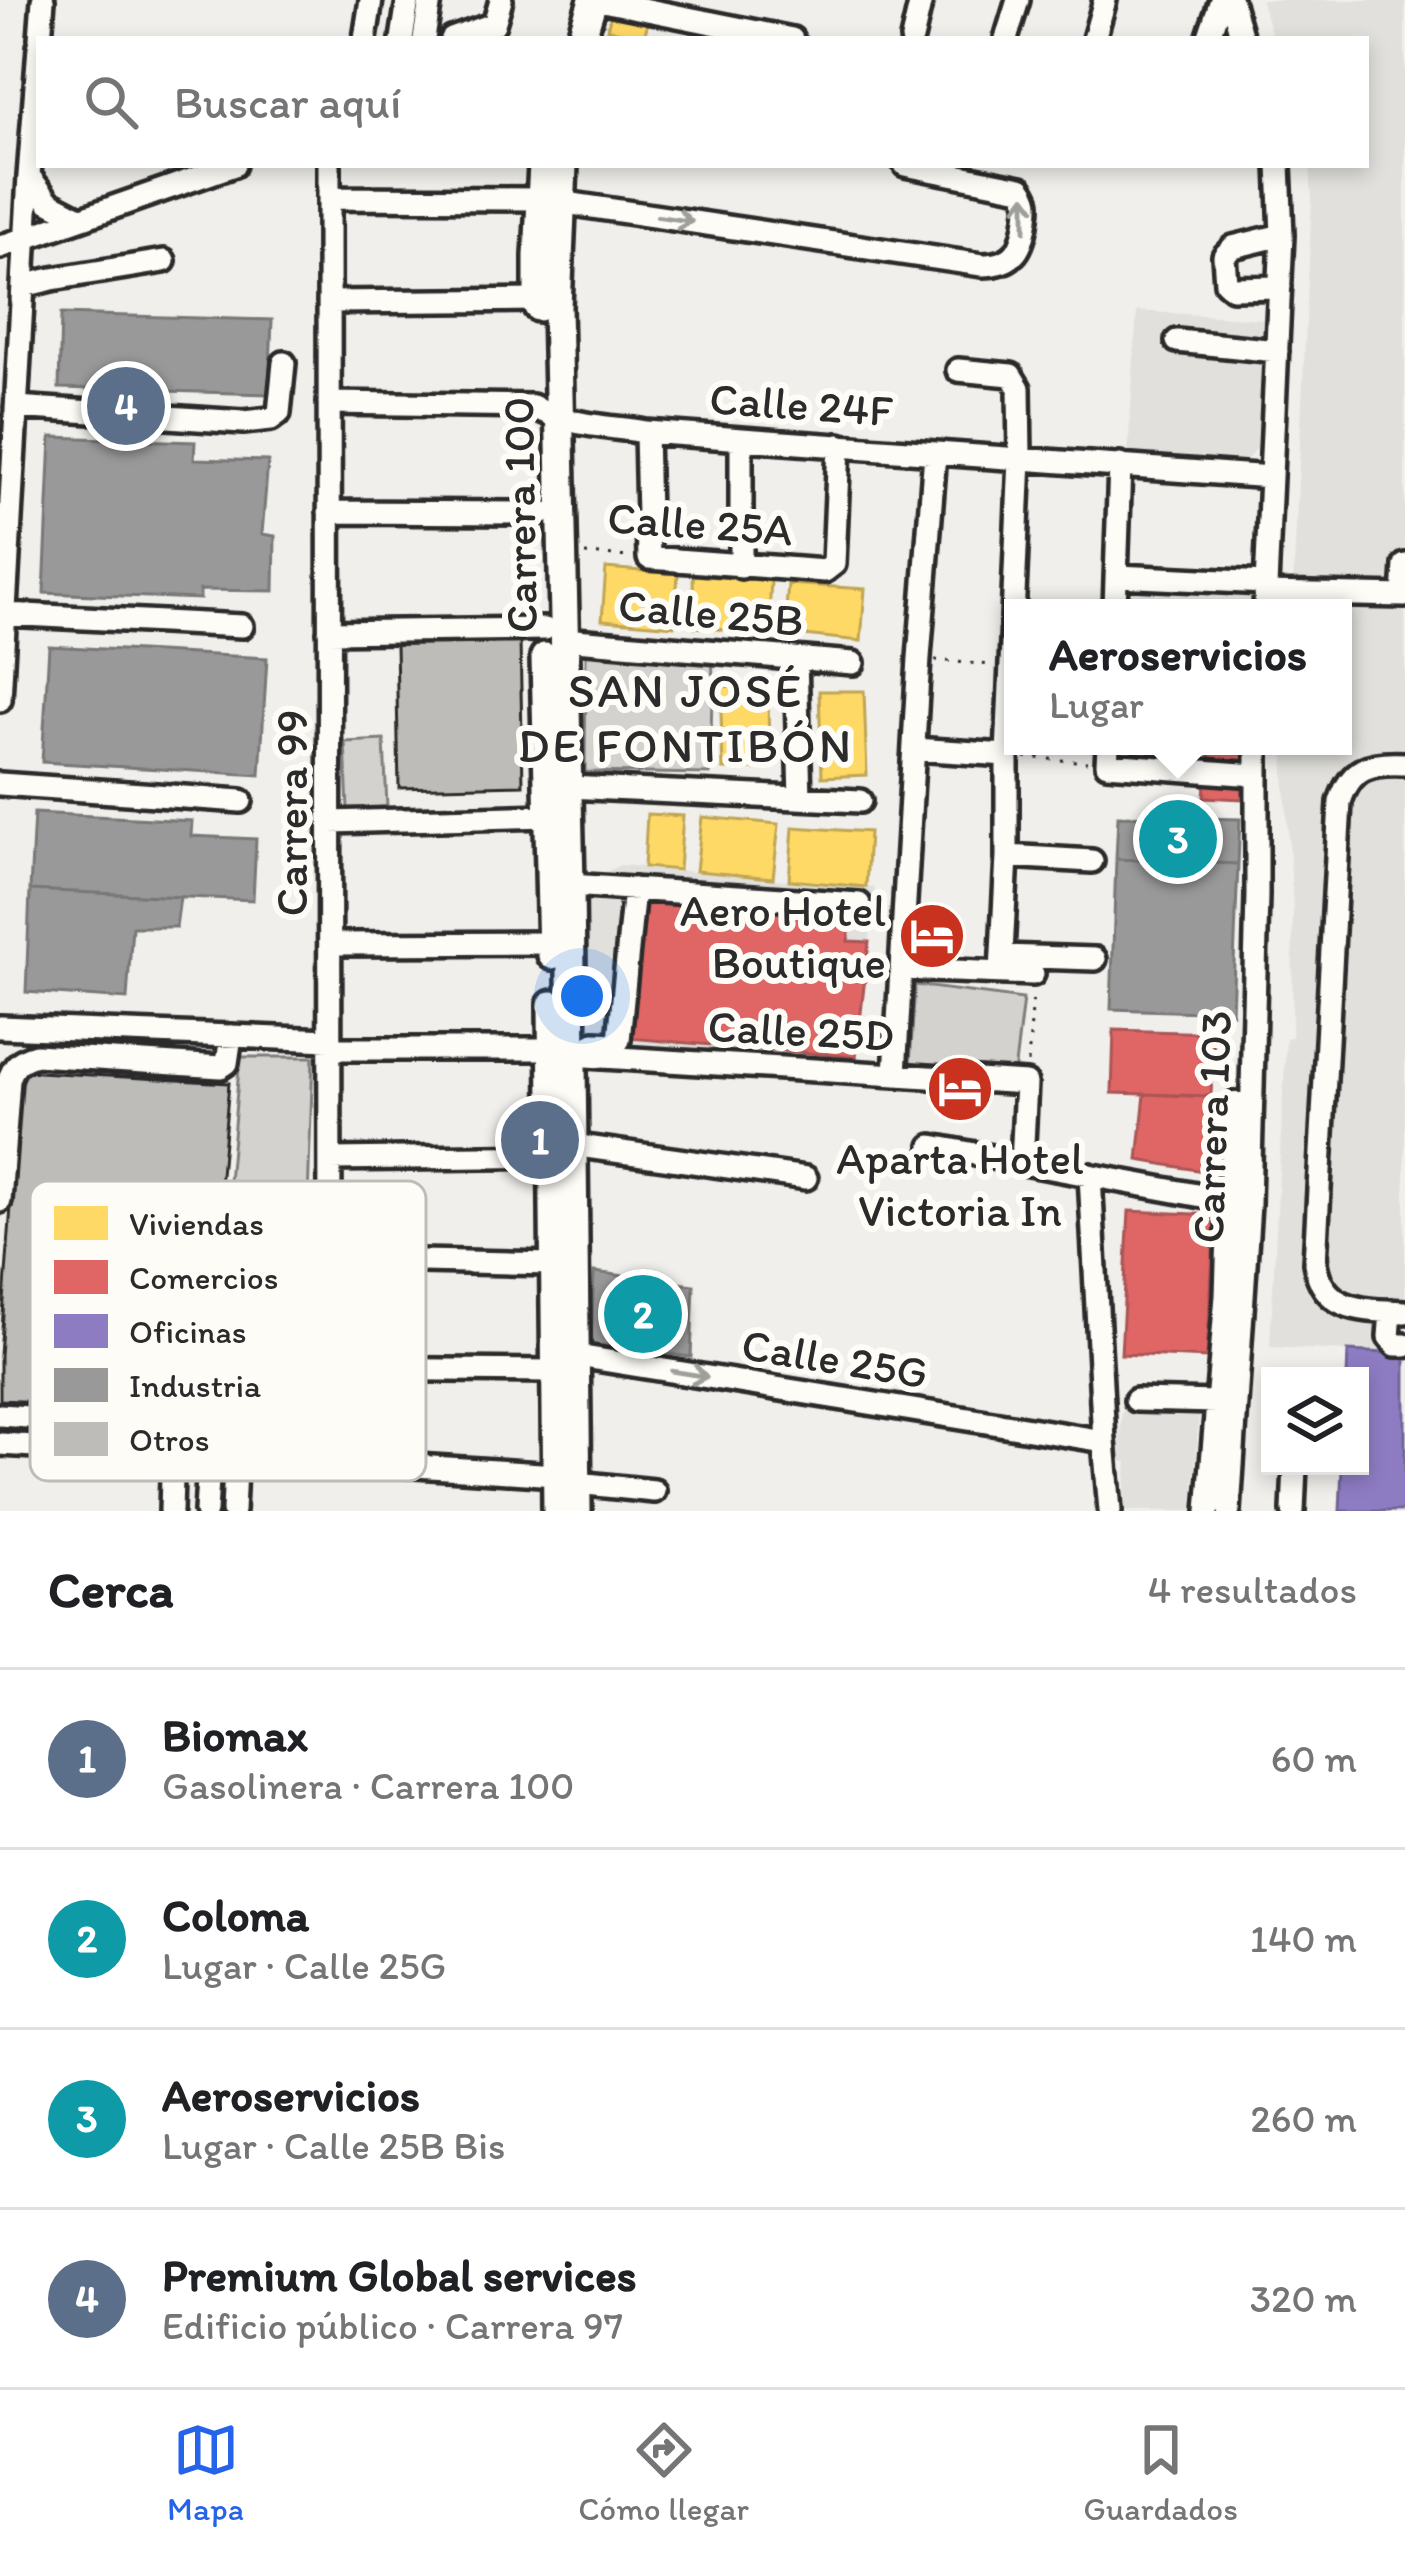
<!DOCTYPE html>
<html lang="es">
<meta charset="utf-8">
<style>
:root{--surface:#fff;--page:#f2f2f2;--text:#202124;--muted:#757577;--line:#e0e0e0;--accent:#2563eb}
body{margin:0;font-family:Itim,sans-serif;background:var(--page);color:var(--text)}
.controls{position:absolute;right:36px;bottom:36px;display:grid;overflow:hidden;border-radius:0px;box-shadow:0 6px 18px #0003}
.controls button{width:108px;height:108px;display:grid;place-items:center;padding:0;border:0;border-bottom:3px solid var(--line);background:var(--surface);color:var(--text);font:60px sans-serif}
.you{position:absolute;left:582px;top:996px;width:42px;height:42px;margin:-30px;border:9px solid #fff;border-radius:50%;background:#1a73e8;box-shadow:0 0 0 18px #1a73e833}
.badge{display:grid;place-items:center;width:78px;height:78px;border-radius:50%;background:var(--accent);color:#fff;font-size:39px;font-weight:700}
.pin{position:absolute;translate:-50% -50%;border:6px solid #fff;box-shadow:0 3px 12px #0006}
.popup{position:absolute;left:1004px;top:599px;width:348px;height:156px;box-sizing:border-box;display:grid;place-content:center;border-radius:0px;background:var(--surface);filter:drop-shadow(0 3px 9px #0005);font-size:39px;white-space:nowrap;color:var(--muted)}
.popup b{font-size:45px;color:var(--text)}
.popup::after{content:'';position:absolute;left:50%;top:100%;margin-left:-24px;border:24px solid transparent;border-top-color:var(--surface)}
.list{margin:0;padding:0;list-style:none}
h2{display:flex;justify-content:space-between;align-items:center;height:156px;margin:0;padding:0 48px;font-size:51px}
h2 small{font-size:39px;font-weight:400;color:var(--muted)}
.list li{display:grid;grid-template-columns:78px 1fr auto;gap:36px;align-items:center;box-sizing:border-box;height:180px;padding:0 48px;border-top:3px solid var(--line)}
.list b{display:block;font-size:45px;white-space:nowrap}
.list p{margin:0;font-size:39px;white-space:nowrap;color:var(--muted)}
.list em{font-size:39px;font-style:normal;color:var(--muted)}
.icon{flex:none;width:66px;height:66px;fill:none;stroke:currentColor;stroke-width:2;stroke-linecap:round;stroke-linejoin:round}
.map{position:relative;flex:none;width:1405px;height:1511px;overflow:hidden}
.search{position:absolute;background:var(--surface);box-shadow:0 6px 18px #0003;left:36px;right:36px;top:36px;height:132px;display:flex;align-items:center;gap:30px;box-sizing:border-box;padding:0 42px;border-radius:0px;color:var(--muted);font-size:45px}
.sheet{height:876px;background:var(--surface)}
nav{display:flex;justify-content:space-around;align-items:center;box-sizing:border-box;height:168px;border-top:3px solid var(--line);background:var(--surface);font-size:33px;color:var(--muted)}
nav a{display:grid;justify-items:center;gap:6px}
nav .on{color:var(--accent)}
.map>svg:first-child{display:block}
</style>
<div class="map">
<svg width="1405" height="1511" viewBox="0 0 1405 1511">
<rect width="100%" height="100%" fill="#f0efeb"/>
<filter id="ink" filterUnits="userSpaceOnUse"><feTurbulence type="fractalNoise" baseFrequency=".00833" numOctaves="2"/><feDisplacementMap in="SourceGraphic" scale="24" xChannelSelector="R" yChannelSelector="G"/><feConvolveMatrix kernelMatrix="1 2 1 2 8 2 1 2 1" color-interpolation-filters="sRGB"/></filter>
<g filter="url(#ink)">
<path fill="#e1e0dc" d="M1261 0H1405V1354L1270 1347 1286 1038 1292 1037 1293 906 1284 771 1285 746H1343V608H1292L1312 199 1310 165H1366V39H1273Z
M1137 311 1265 319 1257 448 1245 462 1128 455Z
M620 865 875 888 856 1065 600 1048 589 1034 588 894 610 870Z
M1122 1411 1199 1416 1192 1511H1123L1127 1462 1118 1461Z"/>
<path fill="#d3d2cf" stroke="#7f7e7d" stroke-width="3" d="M586 654 713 657 710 774 585 772Z
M384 740 387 807 348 809 345 742Z
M915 985 1023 999 1014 1074 910 1064Z
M240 1057H313L306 1255 322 1340 216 1329Z"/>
<path fill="#ffd966" stroke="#bfa554" stroke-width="3" d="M612 11 649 19 644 37 607 29Z
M606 568 678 574 674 626 602 620Z
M693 575 771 581 768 634 694 627Z
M788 584 865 589 861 641 784 633Z
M720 686 768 688 769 769H723Z
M819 691H864L867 775 822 777Z
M647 814 683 816 679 870 644 867Z
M702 817 779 824 773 878 696 871Z
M793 827 869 832 866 887 789 880Z"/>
<path fill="#e06666" stroke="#aa5454" stroke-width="3" d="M1210 746H1245L1244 767 1209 766Z
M1205 780 1242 782V799L1204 797Z
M641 893 852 912 848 941 869 942 856 1057 628 1038Z
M1114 1030 1214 1033 1211 1096 1112 1093Z
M1145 1094 1229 1098 1226 1175 1138 1160Z
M1129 1211 1215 1215 1207 1358 1121 1354Z"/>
<path fill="#8e7cc3" stroke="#706495" stroke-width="3" d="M1348 1351 1405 1354V1511H1340L1342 1466H1360V1376H1347Z"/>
<path fill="#999" stroke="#787878" stroke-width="3" d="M61 314 272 320 269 394 59 388Z
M51 437 195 442 194 459 268 461 262 534 275 536 274 591 200 590V599L44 593Z
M49 646 267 658 260 775 42 762Z
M34 813 192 821 191 836 256 839 253 900 30 890Z
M1118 816 1240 819 1238 864 1116 859Z
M1116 859 1238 864 1232 1013 1111 1009Z
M30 890 180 897 176 927H132L127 999 26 992Z
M594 1272 694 1285 691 1357 591 1344Z"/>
<path fill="#bdbcb8" stroke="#2b2b2b" stroke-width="3" d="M520 641 523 785 399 788 396 644Z
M21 1071 229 1083 218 1210 165 1208 148 1407 0 1400V1355Z"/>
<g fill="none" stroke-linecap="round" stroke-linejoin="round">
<g stroke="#2b2b2b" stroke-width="30">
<path id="minor" d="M598 0 792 39
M1231 0 1242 39
M40 39 43 0
M365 39 371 0
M402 39 408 0
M424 39 430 0
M452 39 494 24 501 0
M912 39 921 0
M1006 39 1018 0
M1094 39 1105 0
M1208 39 1221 0
M329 165 330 1326 338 1369V1461L556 1475
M29 176 49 202 80 218
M329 198 541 199
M559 202 982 265C1016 265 1023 248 1027 218 1029 204 1029 199 1021 188L905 165
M0 247 234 165
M23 286 52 279 164 261
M1280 287 1232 288 1226 283 1224 256 1233 247 1282 235
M329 302 538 300
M1177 341 1277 351
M958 370 1011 375 1019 388 1020 458 1007 755V856L1001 972
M329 403 533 406C564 426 610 426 646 432L1271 477
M16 407 243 422 271 419 279 413 284 363
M646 432 649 558 825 571 834 564 839 445
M741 440V567
M329 512 543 513
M1117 576 1266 583
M1265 593 1405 596
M1403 596 1405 565
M1115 608 1120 465
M1265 608 1282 235 1279 165
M5 614 242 626
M329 632 545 629
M563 639 853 663
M796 659 800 798
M0 700 29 176 39 47
M1108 746 1107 764 1255 775
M914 749 1007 755
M1405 764C1370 762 1351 767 1340 802L1315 1263C1323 1313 1365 1310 1405 1312
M0 784 241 801
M568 787 860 801
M330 822 548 816
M1007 856 1092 861
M570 885 859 904
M330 944 564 943
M1002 956 1095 959
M903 969 1033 974
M0 1027 330 1040
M594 1043 616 1044 619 1040 634 889
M330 1049H551
M570 1055 1026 1083 1022 1163
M895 1074 919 658 935 453
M572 1145 806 1178
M932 1146 1229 1201
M330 1159 552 1156
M1090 1175 1104 1441 1110 1511
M0 1201 9 1080C13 1065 21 1059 36 1055L221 1067 227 1063 231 1036
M330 1259 553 1264
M1391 1311 1389 1337 1396 1345H1405
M216 1350 335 1355
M565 1354 1104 1441
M338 1369 555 1371
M1136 1400 1217 1402
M0 1415 154 1426 164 1425 173 1415 189 1235
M0 1444 209 1456
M577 1483 654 1491
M171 1511 172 1478
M206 1511 216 1350
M233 1511 235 1468
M1208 1511 1226 1296 1229 1201 1236 1103
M1229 1511 1249 1204 1257 895V746
M1293 1511 1295 1466"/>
</g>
<g stroke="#2b2b2b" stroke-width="36">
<path id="major" d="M581 39 593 0
M563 165 557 307 570 885 577 1511
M538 307V256L543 165
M545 657 552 955
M552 1005 557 1511"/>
</g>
<path stroke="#2b2b2b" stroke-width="3" stroke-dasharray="3 9" stroke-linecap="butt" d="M585 554 630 557
M935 660 991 665
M1025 757 1087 762
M1028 1063 1033 995"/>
<use href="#minor" stroke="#fdfcf7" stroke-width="21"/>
<use href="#major" stroke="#fdfcf7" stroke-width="27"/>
</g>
<defs><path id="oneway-shaft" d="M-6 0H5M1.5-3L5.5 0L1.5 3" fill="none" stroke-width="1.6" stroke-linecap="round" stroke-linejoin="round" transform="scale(3)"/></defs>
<g stroke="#9e9e9b">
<use href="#oneway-shaft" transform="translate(1025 213) rotate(-90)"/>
<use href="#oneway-shaft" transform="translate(675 219) rotate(8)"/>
<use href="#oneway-shaft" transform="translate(690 1374) rotate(9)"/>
</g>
</g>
<defs>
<g id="hotel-disc" transform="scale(3.45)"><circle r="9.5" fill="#c8321e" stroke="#fdfcf7"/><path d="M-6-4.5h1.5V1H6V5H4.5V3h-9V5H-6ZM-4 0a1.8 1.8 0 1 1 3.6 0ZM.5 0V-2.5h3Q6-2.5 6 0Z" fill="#fff"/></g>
</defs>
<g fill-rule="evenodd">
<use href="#hotel-disc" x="932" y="936"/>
<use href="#hotel-disc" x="960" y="1089"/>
</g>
<g text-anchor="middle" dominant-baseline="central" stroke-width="12" stroke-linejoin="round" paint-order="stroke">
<g font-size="45" fill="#2b2b2b" stroke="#fdfcf7">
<text transform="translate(801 404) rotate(4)">Calle 24F</text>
<text transform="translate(519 515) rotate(-91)">Carrera 100</text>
<text transform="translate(700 523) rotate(4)">Calle 25A</text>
<text transform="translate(711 612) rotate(5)">Calle 25B</text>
<text transform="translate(291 813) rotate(-90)">Carrera 99</text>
<text transform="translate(801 1030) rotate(3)">Calle 25D</text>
<text transform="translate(1211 1127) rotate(-88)">Carrera 103</text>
<text transform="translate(835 1358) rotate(9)">Calle 25G</text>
</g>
<g font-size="45" fill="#2b2b2b" stroke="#fdfcf7" text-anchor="end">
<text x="886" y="910">Aero Hotel<tspan x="886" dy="52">Boutique</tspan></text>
<text x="960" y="1158" text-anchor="middle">Aparta Hotel<tspan x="960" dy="52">Victoria In</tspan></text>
</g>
<g font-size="48" letter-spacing="3" fill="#2b2b2b" stroke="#fdfcf7">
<text x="686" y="690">SAN JOSÉ<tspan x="686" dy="55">DE FONTIBÓN</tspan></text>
</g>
</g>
<rect x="30" y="1181" width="396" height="300" rx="18" fill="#fdfcf7" stroke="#bebdba" stroke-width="3"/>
<rect x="54" y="1206" width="54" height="34" fill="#ffd966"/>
<rect x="54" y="1260" width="54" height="34" fill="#e06666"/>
<rect x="54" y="1314" width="54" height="34" fill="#8e7cc3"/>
<rect x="54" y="1368" width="54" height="34" fill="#999"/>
<rect x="54" y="1422" width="54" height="34" fill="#bdbcb8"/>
<g font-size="33" fill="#2b2b2b">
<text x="129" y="1235">Viviendas</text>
<text x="129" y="1289">Comercios</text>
<text x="129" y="1343">Oficinas</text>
<text x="129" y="1397">Industria</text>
<text x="129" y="1451">Otros</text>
</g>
</svg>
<div class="controls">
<button><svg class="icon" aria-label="layers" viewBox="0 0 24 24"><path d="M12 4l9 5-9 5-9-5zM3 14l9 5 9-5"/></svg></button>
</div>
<div class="you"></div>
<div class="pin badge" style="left:540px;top:1140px;background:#5c6f8a">1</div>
<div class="pin badge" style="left:643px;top:1314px;background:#0f9aa8">2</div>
<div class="pin badge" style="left:1178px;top:839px;background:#0f9aa8">3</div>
<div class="popup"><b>Aeroservicios</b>Lugar</div>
<div class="pin badge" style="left:126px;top:406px;background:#5c6f8a">4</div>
<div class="search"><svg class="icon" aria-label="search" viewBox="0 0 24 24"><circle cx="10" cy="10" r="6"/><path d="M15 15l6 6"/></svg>Buscar aquí</div>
</div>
<section class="sheet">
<h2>Cerca<small>4 resultados</small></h2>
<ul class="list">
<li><span class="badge" style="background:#5c6f8a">1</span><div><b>Biomax</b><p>Gasolinera · Carrera 100</p></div><em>60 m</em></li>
<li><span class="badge" style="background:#0f9aa8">2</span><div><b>Coloma</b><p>Lugar · Calle 25G</p></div><em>140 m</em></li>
<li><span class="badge" style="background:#0f9aa8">3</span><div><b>Aeroservicios</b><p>Lugar · Calle 25B Bis</p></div><em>260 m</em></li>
<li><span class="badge" style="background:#5c6f8a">4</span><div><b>Premium Global services</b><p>Edificio público · Carrera 97</p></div><em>320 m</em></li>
</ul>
</section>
<nav>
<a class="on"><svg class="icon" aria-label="map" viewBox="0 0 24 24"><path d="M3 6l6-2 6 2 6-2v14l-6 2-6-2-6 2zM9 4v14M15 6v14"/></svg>Mapa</a>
<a><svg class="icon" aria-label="directions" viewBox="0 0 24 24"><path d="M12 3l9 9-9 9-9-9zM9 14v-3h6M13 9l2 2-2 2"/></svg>Cómo llegar</a>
<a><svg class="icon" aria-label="saved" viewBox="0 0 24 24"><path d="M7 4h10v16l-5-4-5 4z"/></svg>Guardados</a>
</nav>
